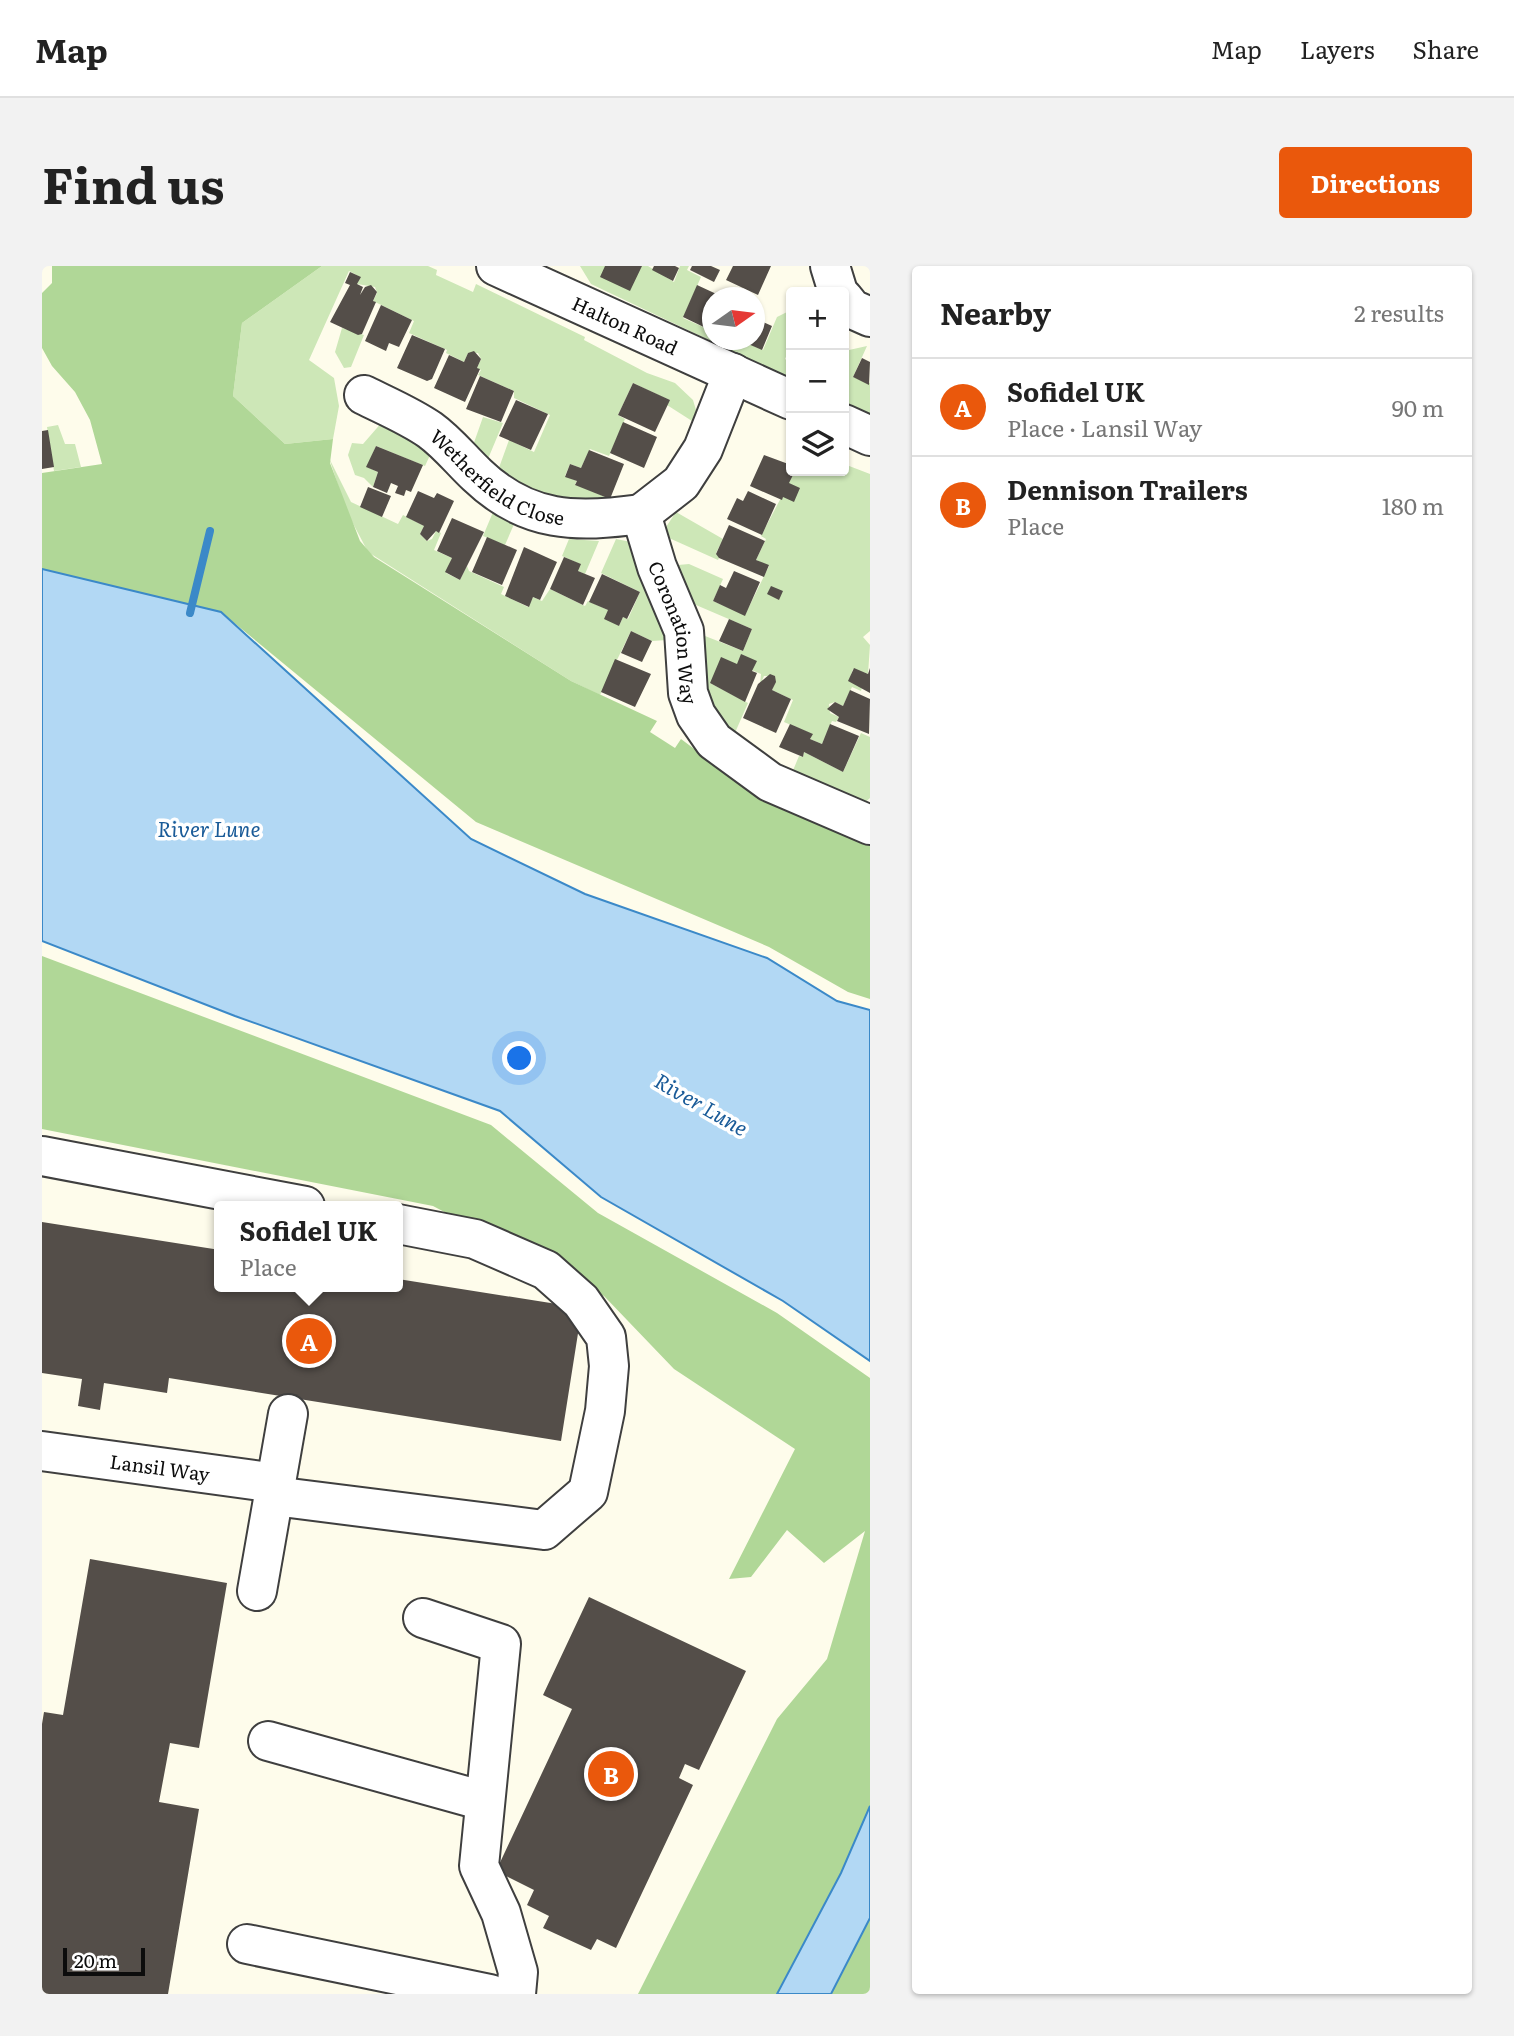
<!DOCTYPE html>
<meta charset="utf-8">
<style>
:root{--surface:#fff;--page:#f2f2f2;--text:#222;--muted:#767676;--line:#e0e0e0;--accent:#ea580c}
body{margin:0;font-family:Literata,serif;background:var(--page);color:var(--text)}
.controls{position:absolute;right:21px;top:21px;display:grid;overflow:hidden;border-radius:7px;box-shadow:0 2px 5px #0004}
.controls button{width:63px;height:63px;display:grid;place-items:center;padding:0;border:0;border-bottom:2px solid var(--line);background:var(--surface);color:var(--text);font:35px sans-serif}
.compass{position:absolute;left:660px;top:21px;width:63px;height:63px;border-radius:50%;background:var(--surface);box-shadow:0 2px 5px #0004;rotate:76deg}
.scale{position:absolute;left:21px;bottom:18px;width:82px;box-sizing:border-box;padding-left:7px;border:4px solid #0c0c0c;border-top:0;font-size:19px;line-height:24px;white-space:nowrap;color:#0c0c0c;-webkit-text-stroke:5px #fff;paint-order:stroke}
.you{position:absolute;left:478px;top:793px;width:24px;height:24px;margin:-18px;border:5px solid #fff;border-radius:50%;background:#1a73e8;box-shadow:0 0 0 10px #1a73e833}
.badge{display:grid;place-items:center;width:46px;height:46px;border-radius:50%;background:var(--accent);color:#fff;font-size:23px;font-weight:700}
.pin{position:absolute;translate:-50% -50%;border:4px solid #fff;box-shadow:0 2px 7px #0006}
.popup{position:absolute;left:172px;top:935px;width:189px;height:91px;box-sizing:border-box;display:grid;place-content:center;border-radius:7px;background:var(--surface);filter:drop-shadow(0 2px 5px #0005);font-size:23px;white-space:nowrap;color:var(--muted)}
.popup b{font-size:26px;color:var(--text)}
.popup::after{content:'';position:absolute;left:50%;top:100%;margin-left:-14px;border:14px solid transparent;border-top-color:var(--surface)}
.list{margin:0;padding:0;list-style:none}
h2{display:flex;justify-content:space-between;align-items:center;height:91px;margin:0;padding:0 28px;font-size:30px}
h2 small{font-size:23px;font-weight:400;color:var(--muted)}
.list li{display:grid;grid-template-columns:46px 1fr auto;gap:21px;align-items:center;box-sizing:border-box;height:98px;padding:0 28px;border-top:2px solid var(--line)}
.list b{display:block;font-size:26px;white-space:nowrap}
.list p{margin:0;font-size:23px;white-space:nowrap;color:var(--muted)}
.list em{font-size:23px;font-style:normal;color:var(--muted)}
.icon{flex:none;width:38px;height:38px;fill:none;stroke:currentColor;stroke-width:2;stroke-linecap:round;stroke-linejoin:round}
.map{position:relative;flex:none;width:828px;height:1728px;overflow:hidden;border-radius:7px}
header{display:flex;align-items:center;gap:42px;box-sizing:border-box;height:98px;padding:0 35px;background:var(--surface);border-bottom:2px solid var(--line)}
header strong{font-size:33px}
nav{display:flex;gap:38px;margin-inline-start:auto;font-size:24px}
.intro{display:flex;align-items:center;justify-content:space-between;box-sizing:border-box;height:168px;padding:0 42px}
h1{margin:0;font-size:49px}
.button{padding:18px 32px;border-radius:7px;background:var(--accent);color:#fff;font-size:24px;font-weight:700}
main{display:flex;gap:42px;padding:0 42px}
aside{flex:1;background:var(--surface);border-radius:7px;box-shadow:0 2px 5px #0004}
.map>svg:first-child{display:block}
</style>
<header>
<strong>Map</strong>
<nav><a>Map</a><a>Layers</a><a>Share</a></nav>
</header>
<div class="intro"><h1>Find us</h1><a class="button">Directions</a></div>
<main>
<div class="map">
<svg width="828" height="1728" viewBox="0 0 828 1728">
<rect width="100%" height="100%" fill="#fefceb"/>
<path fill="#cde7b7" d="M280 0H386L395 4 394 9 431 26 434 18 543 71 542 74 605 107 633 117 651 134 654 144 650 155 625 139 627 134 591 117 576 149 583 153 567 190 548 183 539 202 528 198 523 210 535 215 533 218 568 233 523 245 454 210 467 174 492 186 508 149 472 132V125L436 109 439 104 435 102 439 93 436 87H426L422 96 404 87 405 84 367 67 372 55 331 35 335 27 333 21 315 18 318 11 307 5 267 94 292 112 297 140 291 173 243 178 191 130 200 57Z
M538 0H606L632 16 638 0H647L645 4 659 11 641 52 670 65V74H697L721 84 735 51 749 44V80L743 93 749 97V113L549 18Z
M300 62 322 69 309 101 302 102 293 86Z
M825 80 811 111 828 117V148L802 137V95L807 84Z
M441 151 461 157 443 200 429 185Z
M341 155 389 187 383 200 334 180 325 201 336 206 331 221 322 212 313 209 306 189 310 177 321 178Z
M16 159 23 178H33L39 201 12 205 5 161Z
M287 192 309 236 356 258 361 249 382 260 378 268 385 275 390 273 394 265 399 267 392 284 410 292 404 307 418 314 425 300 427 305 462 321 459 328 486 341 491 331 500 335 508 323 543 340 546 335 566 344 577 360 581 351 586 353 598 326 559 307 574 273 589 276 625 374 610 375 589 365 558 429 529 415 326 286 305 246Z
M802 198 828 208V365L821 371 828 379 826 408 811 403 807 415 820 421 819 425 810 421 801 440 793 436 787 438 788 447 797 451 794 456 790 455 780 478 768 473 770 468 742 456 751 434 730 424 733 410H722L718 419 719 408 695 398 668 417 706 437 692 469 668 452 653 366 701 385 710 363 640 333V313L636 299 647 298 681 313 671 335 703 349 727 300 714 294 724 273 719 270 753 205H802Z
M454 239 476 249 463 279 441 270Z
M634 246 681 273 674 287 678 290 676 294 627 272 624 261Z
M527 273 557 275 543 308 536 305 538 298 520 290Z
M819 467 828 471V532L820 539 747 514 757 490 761 491 762 486 801 506Z"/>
<path fill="#b0d797" d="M10 0H280L200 57 191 130 243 178 291 173 288 197 318 275 332 291 529 415 615 455 608 466 633 482 639 473 683 506 828 572V733L806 726 727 681 434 556 179 346 0 303V207L60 198 48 154 33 126 10 100 0 82V27L10 17Z
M0 690 449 859 556 947 735 1047 828 1112V1728H596L735 1453 785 1393 823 1265 782 1297 745 1264 709 1311 687 1313 753 1183 632 1103 562 1030 391 940 0 863Z"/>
<path fill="#b2d8f4" stroke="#3b89c8" stroke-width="2" d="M0 303 179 346 429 573 543 628 725 692 795 735 828 744V1095L741 1035 559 931 458 845 193 750 0 675Z
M828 1540V1652L789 1728H735L799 1607Z"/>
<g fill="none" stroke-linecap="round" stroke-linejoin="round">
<path stroke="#3b89c8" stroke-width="8" d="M148 347 168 265"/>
</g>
<path fill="#544e49" d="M563 0H600L588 25 558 11Z
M612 0H633L637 2 631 15 610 4Z
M650 0H669L678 4 672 16 648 4Z
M691 0H729L716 29 684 14Z
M308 6 319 11 315 18 321 21 318 29 323 21 329 19 335 26 331 35 334 36 320 68 316 69 288 56 308 19 303 17Z
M655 19 683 32H670V65L641 51Z
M339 39 370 54 357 81 347 77 344 85 323 75Z
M712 52 730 60 720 84 697 74H712Z
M370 69 403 83 390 113 385 115 355 102Z
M432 85 439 93 435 102 438 103 423 136 392 122 407 89 422 96 426 87Z
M820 92 828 96 827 119 811 111Z
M438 110 472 125 459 156 424 143Z
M591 117 628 134 613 166 576 149Z
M474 134 506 148 489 184 457 170Z
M581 156 615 171 602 202 568 187Z
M6 164 12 201 0 203V165Z
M334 180 381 199 369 226 364 224 362 230 353 227 356 220 349 217 345 227 331 221 336 206 324 201Z
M547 184 582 198 568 233 533 219 535 215 523 211 528 198 539 202Z
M722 189 749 199V205H753L747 217 758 222 752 236 741 231 740 234 708 220Z
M326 221 349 230 340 251 318 241Z
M376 225 392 232 395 227 412 235 397 267 394 265 385 275 378 268 382 260 364 251Z
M706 225 734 238 720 269 685 253 695 232 701 235Z
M410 252 442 266 418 314 403 306 410 292 395 285Z
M687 259 723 275 714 294 727 299 722 311 677 292 674 288Z
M445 271 475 284 460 319 430 306Z
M482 281 515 296 498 334 491 331 487 341 463 330Z
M522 291 539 298 536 305 553 312 541 339 508 323Z
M692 305 718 316 703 350 671 335 678 319 684 322Z
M560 308 598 326 585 353 581 351 577 360 562 353 566 344 547 336Z
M729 320 741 325 737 334 725 328Z
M687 353 710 363 701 385 677 375Z
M589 365 610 375 600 396 579 387Z
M699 388 715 395 710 405 715 407 703 436 668 417 679 391 695 398Z
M573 393 609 408 593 441 559 426Z
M812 402 826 408 828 402V427L806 415Z
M728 408 733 410 734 416 730 424 749 433 734 467 701 452 716 418Z
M808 424 828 433 827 468 795 455 797 451 785 443 793 436 801 440Z
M748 458 771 468 768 473 780 478 788 458 817 470 801 506 762 486 761 491 737 481Z
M0 956 178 984V1021H356V1013L540 1042 519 1175 127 1112 125 1127 62 1117 58 1144 36 1140 40 1113 0 1107Z
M48 1293 185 1317 157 1482 128 1477 117 1536 157 1543 126 1728H0V1458L2 1446 21 1449Z
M547 1331 704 1405 657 1504 643 1498 637 1512 651 1519 574 1682 555 1673 549 1684 501 1662 507 1650 485 1639 492 1624 454 1605 530 1443 501 1429Z"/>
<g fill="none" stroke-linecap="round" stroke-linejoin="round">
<g stroke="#3f3f3f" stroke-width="42">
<g id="minor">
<path id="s1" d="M454 0 749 134"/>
<path d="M788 0 796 26"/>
<path d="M802 33 810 43 828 51"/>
<path id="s2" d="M322 129C344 140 368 150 388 164 406 177 419 194 435 209 485 257 535 257 599 248"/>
<path d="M802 158 828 170"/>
<path id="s3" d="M599 248 615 301 642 365 646 427 654 449 672 475 728 516 828 559"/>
<path d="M599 248 639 217 661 183 691 107"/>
<path d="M0 890 263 940"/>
<path id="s4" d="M0 1185 234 1217"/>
<path d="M232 1230 502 1264 546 1226 563 1145 567 1100 564 1071 539 1035 504 1004 433 973 356 958"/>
<path d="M215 1325 246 1148"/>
<path d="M381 1352 459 1378 437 1600 459 1647 476 1706 474 1728"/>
<path d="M226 1475 442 1535"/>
<path d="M205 1678 448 1728"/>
</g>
</g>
<use href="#minor" stroke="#fff" stroke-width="38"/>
</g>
<g text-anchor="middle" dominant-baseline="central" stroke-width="7" stroke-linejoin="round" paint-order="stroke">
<g font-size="19" fill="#0c0c0c" stroke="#fff">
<text stroke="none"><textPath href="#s1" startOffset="142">Halton Road</textPath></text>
<text stroke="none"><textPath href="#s2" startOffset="159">Wetherfield Close</textPath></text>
<text stroke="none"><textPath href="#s3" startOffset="124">Coronation Way</textPath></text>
<text stroke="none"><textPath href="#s4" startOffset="119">Lansil Way</textPath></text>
</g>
<g font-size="21" font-style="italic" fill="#1a5b98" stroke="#fff">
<text x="167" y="561">River Lune</text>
<text transform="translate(660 837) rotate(30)">River Lune</text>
</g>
</g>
</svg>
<div class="controls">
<button>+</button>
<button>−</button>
<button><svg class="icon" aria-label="layers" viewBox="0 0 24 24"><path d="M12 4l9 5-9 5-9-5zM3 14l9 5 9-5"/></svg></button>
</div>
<svg class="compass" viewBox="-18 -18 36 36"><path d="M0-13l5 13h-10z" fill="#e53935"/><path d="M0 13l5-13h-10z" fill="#767676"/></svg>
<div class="scale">20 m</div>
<div class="you"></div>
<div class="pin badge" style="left:267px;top:1075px">A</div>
<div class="popup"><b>Sofidel UK</b>Place</div>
<div class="pin badge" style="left:569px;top:1508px">B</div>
</div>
<aside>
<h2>Nearby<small>2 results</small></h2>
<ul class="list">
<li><span class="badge">A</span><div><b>Sofidel UK</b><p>Place · Lansil Way</p></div><em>90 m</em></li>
<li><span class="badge">B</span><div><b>Dennison Trailers</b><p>Place</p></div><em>180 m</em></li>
</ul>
</aside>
</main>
